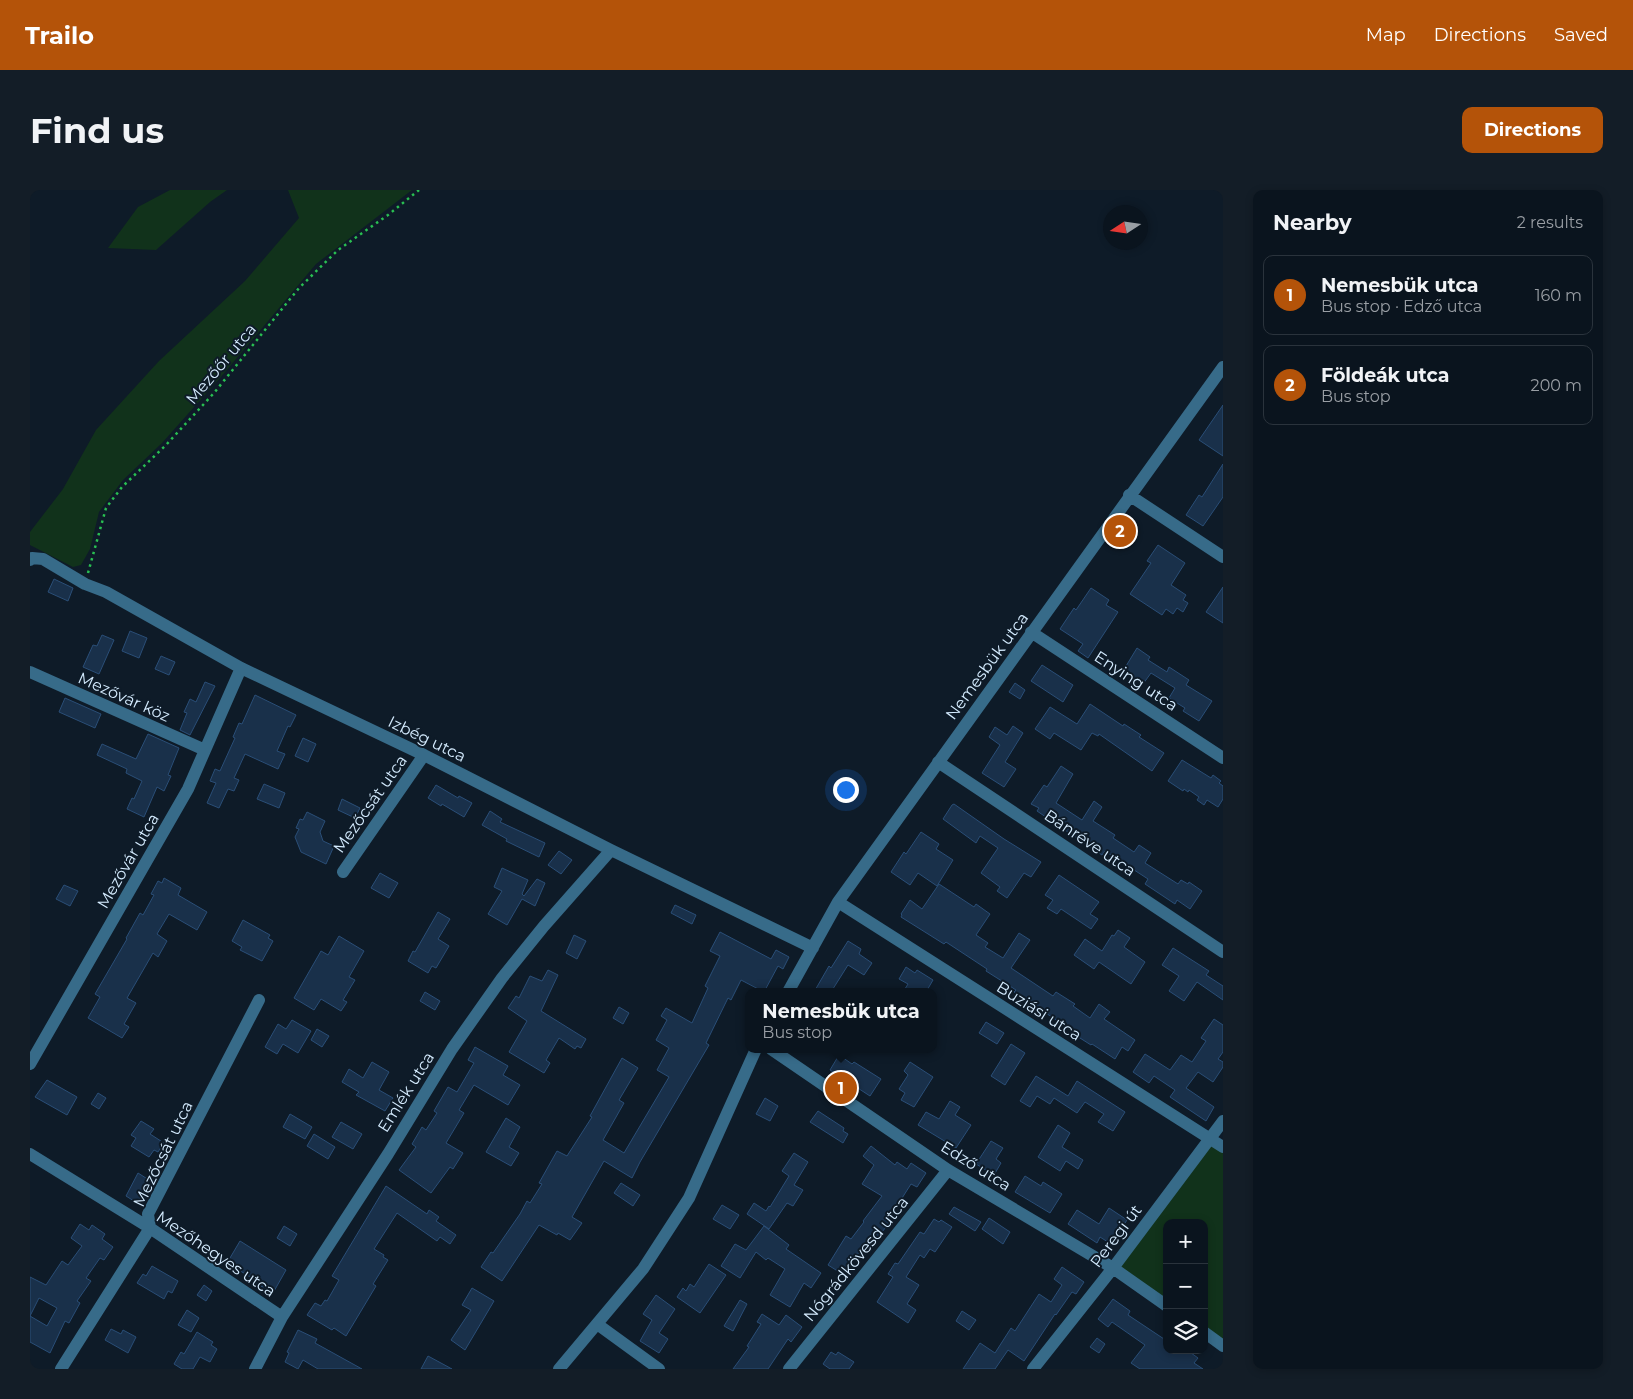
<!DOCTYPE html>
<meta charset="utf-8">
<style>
:root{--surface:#0a141e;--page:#131d27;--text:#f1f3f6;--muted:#999ea4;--line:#2a333c;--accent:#b45309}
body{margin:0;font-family:Montserrat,sans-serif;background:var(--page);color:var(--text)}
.controls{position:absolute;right:15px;bottom:15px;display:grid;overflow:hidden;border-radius:10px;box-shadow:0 2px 8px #0003}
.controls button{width:45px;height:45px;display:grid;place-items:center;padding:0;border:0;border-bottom:1px solid var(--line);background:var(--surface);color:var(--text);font:25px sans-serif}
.compass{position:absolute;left:1073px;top:15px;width:45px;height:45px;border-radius:50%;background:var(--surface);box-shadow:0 2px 8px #0003;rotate:258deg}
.you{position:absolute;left:815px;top:599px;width:18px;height:18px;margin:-12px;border:4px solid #fff;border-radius:50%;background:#1a73e8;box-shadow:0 0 0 8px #1a73e833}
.badge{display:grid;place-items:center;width:32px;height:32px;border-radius:50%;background:var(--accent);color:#fff;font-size:16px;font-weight:700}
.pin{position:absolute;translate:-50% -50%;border:2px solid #fff;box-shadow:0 1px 5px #0006}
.popup{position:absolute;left:715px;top:798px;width:192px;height:65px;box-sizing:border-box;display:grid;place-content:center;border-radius:10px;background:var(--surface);filter:drop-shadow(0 1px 4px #0005);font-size:16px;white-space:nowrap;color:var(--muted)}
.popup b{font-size:19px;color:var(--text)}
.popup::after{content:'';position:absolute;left:50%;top:100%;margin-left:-10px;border:10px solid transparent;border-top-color:var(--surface)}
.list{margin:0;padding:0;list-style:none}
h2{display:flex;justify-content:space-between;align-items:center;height:65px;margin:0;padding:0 20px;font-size:21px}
h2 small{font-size:16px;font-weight:400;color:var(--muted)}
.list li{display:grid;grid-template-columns:32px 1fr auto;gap:15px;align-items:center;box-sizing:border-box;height:80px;margin:0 10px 10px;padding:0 10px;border:1px solid var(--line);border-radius:10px}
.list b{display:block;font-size:19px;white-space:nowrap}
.list p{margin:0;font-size:16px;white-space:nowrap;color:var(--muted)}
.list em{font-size:16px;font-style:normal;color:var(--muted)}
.icon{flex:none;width:28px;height:28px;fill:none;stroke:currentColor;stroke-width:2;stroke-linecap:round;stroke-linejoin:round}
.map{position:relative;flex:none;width:1193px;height:1179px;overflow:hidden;border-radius:10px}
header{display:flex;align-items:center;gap:30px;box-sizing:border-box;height:70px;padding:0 25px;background:var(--accent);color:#fff}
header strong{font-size:24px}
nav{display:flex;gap:28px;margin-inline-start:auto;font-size:18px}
.intro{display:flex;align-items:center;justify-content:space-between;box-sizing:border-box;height:120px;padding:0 30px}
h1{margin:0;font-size:35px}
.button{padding:12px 22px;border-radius:10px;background:var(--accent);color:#fff;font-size:18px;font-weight:700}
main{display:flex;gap:30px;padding:0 30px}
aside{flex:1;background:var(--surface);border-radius:10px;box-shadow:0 2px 8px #0003}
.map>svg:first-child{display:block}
</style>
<header>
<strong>Trailo</strong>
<nav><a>Map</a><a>Directions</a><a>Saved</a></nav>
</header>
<div class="intro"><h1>Find us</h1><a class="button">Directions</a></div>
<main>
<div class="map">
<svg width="1193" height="1179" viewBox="0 0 1193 1179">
<rect width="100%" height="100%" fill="#0e1b28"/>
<path fill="#11321b" d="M140 0H197L180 12 126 60 78 58 108 17Z
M258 0H382L286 74 190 188 132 253 93 290 69 322 60 359 51 375 43 377 0 355V342L33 299 66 240 129 171 215 91 269 28Z
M1180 949 1193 957V1156L1174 1142V1033H1137V1116L1083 1078Z"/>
<path fill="#19304a" stroke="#2a4e77" d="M1193 215V266L1169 250Z
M1193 274V307L1173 336 1156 325 1169 305 1172 307Z
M1128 355 1155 373 1141 395 1156 405 1153 410 1158 413 1153 422 1147 418 1143 424 1136 419 1132 425 1100 404 1121 373 1117 371Z
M24 389 43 398 38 411 18 402Z
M1193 397V433L1176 422Z
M1061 398 1079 410 1076 415 1088 422 1058 468 1048 461 1053 454 1030 439 1044 418 1046 420Z
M100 441 117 448 109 468 92 461Z
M72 445 84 450 69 484 53 477 63 455 67 456Z
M1107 458 1120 467 1118 470 1137 482 1139 477 1159 490 1156 495 1182 511 1169 531 1153 521 1155 518 1139 508 1145 498 1121 483 1113 494 1093 481Z
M131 466 145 472 139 485 125 479Z
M1012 475 1043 495 1033 512 1001 491Z
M175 492 185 496 160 545 150 540 157 523 154 522 160 509 166 512Z
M985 493 995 500 990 509 979 502Z
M225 505 266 525 260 537 258 536 247 561 255 564 248 579 215 564 204 588 209 590 204 601 198 599 189 618 177 613 186 593 180 591 185 579 190 581 205 548 203 547 209 533 212 534Z
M35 508 71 524 65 538 29 522Z
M1060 514 1093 536 1094 534 1111 545 1109 547 1134 563 1122 581 1069 544 1068 546 1062 543 1051 560 1024 543 1020 549 1005 539 1020 517 1047 534Z
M983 536 993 543 975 572 986 579 974 597 952 583 970 555 959 547 965 537 977 545Z
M118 544 149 558 138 585 141 586 134 601 127 597 114 627 97 619 102 608 104 609 112 591 96 583 97 579 67 565 72 554 106 569Z
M273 548 286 554 278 572 265 566Z
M1152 570 1181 588 1183 585 1191 591 1189 593 1193 596V609L1188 617 1177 610 1174 615 1167 610 1169 607 1159 600 1158 602 1154 599 1153 601 1138 591Z
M1031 576 1043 584 1026 613 1052 630 1064 611 1072 617 1063 631 1085 645 1083 648 1104 662 1109 655 1121 663 1115 673 1148 694 1151 690 1158 694 1159 692 1172 701 1160 719 1147 710 1145 714 1115 694 1118 689 1075 661 1072 665 1007 621 1009 618 1001 614 1014 595 1017 597Z
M234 594 255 603 249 618 227 609Z
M406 595 428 608 429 606 442 613 434 627 412 614 411 616 398 608Z
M312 609 330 618 325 628 308 620Z
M924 614 974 649 1011 672 1001 687 994 683 977 708 967 701 970 697 951 683 968 658 950 646 946 653 913 629 922 615Z
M460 621 472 629 470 632 515 653 509 667 476 651 477 649 452 635Z
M277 622 295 631 290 642 293 651 304 656 296 674 271 662 265 647 269 639 266 638 270 629 273 630Z
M891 642 909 654 906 659 923 670 907 696 888 683 880 695 861 682 874 662 876 664Z
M529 661 542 670 531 684 518 675Z
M472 678 498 690 492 704 494 706 507 689 515 693 505 716 492 709 477 735 458 724 472 701 464 697Z
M350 683 368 693 359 708 341 698Z
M1029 685 1069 712 1060 724 1068 729 1061 739 1031 719 1027 724 1017 718 1023 710 1015 705Z
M134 688 151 698 148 705 177 722 167 740 139 724 127 744 137 751 128 767 123 763 97 808 106 813 94 834 99 837 92 848 58 828 70 807 65 804 97 749 96 748 110 723 113 725 124 705 121 704 128 691 132 693Z
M909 694 944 717 946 714 960 724 946 745 958 753 955 757 973 768 989 743 1000 750 981 778 1023 806 1026 802 1045 814 1043 816 1060 828 1069 814 1080 822 1074 829 1105 850 1098 861 1092 857 1085 869 1062 854 1061 855 1042 843 1043 841 984 802 986 800 956 781 957 779 916 752 914 754 871 727 872 725 871 724 880 710 892 719Z
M34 695 48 701 40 716 26 709Z
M645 715 666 725 662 734 641 723Z
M408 722 420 729 408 749 419 756 406 778 402 776 398 783 378 771 383 761 385 762Z
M213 730 240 745 238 748 243 751 232 771 210 760 212 757 202 751Z
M1088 740 1100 748 1094 757 1115 772 1101 794 1069 772 1064 779 1044 765 1055 749 1072 761 1082 745 1084 746Z
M690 742 741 769 746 760 759 767 753 779 748 776 734 802 711 790 701 810 698 808 676 853 679 855 610 972 602 988 574 971 542 1027 552 1033 540 1050 528 1043 527 1045 509 1035 472 1091 451 1077 461 1062 463 1063 490 1024 497 1011 500 1013 512 994 509 993 527 961 537 966 562 927 560 926 592 868 608 878 589 910 594 913 573 950 594 963 639 887 627 880 639 858 626 850 637 830 631 826 636 818 662 833 678 798 675 796 690 766 680 761Z
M544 745 556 751 547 769 536 763Z
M309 746 334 761 319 787 325 790 313 810 317 812 311 821 291 809 284 820 264 808 291 761 298 765Z
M818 751 831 759 829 764 842 773 834 785 818 775 801 802H784L799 776 801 778Z
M1143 758 1179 781 1176 785 1193 796V810L1167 792 1154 811 1139 801 1149 786 1132 775Z
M876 777 885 783 887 780 903 790 896 802H873L878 794 869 789Z
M518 780 528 785 511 821 556 849 551 858 547 856 545 859 529 848 516 870 520 873 514 883 479 862 497 831 478 818 486 806 489 808 500 786 512 791Z
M395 802 410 811 405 820 390 811Z
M589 817 599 823 593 834 583 828Z
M1184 829 1193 835V862L1188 869 1193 872V877L1183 892 1168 882 1156 898 1184 917 1176 931 1140 907 1145 900 1124 886 1119 893 1103 882 1115 864 1140 880 1151 865 1162 872 1176 851 1171 848Z
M262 830 281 841 268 863 253 854 247 864 235 857 248 834 256 839Z
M956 832 974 843 967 854 949 843Z
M287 839 299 846 292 857 281 850Z
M981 854 995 863 975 895 961 886Z
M445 857 478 876 473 885 490 895 478 915 444 895 429 920 434 923 416 953 433 963 423 979 420 977 401 1003 369 980 386 957 382 954 392 937 396 940 407 923 404 921 418 897 427 902 444 873 438 870Z
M809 865 822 874 824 872 851 889 840 906 800 880Z
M342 872 359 882 349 900 363 908 355 921 326 905 329 902 312 892 319 879 333 888Z
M880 872 903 887 884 917 871 910 875 903 869 899 878 885 874 881Z
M1006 886 1038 906 1047 891 1095 922 1083 941 1068 932 1074 924 1055 912 1047 923 1024 908 1020 914 1007 906 1000 917 990 911Z
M17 890 47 907 37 925 5 907Z
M68 903 76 908 69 919 61 914Z
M735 908 748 916 740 931 726 924Z
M920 911 930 917 925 925 941 935 926 958 888 935 896 922 909 929Z
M788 921 814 938 813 941 818 944 813 953 780 932Z
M260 924 282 937 275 949 253 937Z
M476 928 490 937 479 957 489 963 481 976 456 962Z
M111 931 124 939 120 944 134 953 128 962 124 960 119 967 101 956 106 948 101 945Z
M311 932 332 944 323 959 302 947Z
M1028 935 1040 943 1032 957 1053 970 1048 979 1036 971 1030 981 1008 967Z
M284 944 305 957 298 969 277 956Z
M961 951 973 958 966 969 971 973 964 985 946 974Z
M841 956 865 975 867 972 877 979 881 973 896 983 887 997 881 994 860 1027 862 1029 833 1067 827 1063 814 1085 798 1075 816 1046 821 1049 834 1032 833 1031 852 1006 832 994 844 975 833 966Z
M764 963 778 972 764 995 773 1000 763 1016 757 1013 739 1039 717 1024 724 1013 736 1021 739 1016 740 1017 759 986 752 981Z
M108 983 119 990 107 1013 96 1006Z
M995 986 1011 996 1013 992 1032 1004 1020 1023 985 1002Z
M591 993 610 1005 603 1016 584 1003Z
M356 996 397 1024 399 1020 409 1027 406 1031 426 1045 420 1054 410 1047 407 1051 367 1023 344 1059 354 1065 353 1067 358 1070 343 1094 346 1096 316 1146 304 1138 302 1140 277 1125 285 1113 291 1116 295 1110 297 1111 309 1090 302 1086Z
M692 1015 709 1025 700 1039 683 1029Z
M924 1017 951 1032 945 1041 919 1024Z
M1079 1018 1097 1030 1081 1054 1070 1047 1067 1053 1038 1034 1047 1020 1069 1034Z
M959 1028 980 1042 973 1054 952 1039Z
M904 1029 909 1032 911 1030 922 1037 905 1062 900 1059 894 1068 890 1065 876 1087 889 1095 877 1114 886 1120 878 1133 847 1112 863 1087 858 1084 865 1073 868 1074 890 1042 894 1044Z
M50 1034 59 1040 62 1035 75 1044 72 1049 83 1057 74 1070 70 1068 56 1088 61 1091 47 1111 50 1113 39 1133 35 1131 20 1163 0 1152V1126L17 1136 27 1118 9 1108 0 1126V1087L16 1095 32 1071 38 1075 52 1056 41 1048Z
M254 1036 267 1044 260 1056 247 1048Z
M734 1036 759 1055 756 1059 791 1083 781 1098 774 1093 760 1117 740 1105 755 1079 738 1068 736 1070 726 1062 710 1088 691 1076 705 1054 716 1060Z
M210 1051 256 1080 243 1103 226 1093 227 1091 197 1073Z
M679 1074 696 1085 670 1123 647 1107 653 1098 656 1101 660 1094 664 1097Z
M122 1076 148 1091 142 1103 138 1101 134 1109 107 1093 113 1084 116 1086Z
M1032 1077 1054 1092 1046 1104 1042 1102 1026 1125 1025 1124 994 1171 978 1160 965 1179H933L950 1153 965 1163 981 1138 985 1141 1009 1104 1021 1112 1032 1095 1024 1089Z
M174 1095 182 1101 176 1111 167 1105Z
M442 1098 464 1111 435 1160 421 1150 441 1120 432 1115Z
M626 1105 645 1119 629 1143 638 1149 629 1163 610 1151 622 1130 613 1124Z
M1083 1109 1100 1121 1098 1125 1137 1151V1160H1157L1168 1168 1164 1173 1173 1179H1110L1101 1173 1115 1155 1082 1132 1078 1137 1068 1129Z
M710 1110 717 1114 703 1141 694 1136Z
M157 1120 169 1128 161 1142 148 1135Z
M932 1121 946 1130 939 1140 926 1131Z
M732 1124 749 1135 756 1125 772 1137 761 1152 758 1149 738 1179H703L719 1157 717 1156 731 1134 727 1132Z
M81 1139 91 1144 93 1140 106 1147 98 1163 75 1150Z
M268 1140 287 1149 285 1153 332 1179H288L273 1170 268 1179 255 1172 259 1163 257 1162Z
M167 1142 183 1152 181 1155 187 1159 180 1172 170 1167 163 1179H152L144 1174 151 1162 154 1164Z
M1067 1148 1075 1154 1069 1163 1060 1157Z
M801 1162 806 1165 808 1162 824 1172 819 1179H800L793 1174Z
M398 1166 422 1179H391Z"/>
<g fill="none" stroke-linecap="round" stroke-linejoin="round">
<path stroke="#29bf52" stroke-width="2.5" stroke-dasharray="2.5 4" stroke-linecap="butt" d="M58 383 76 318 92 297 136 255 184 203 269 98 308 60 358 25 389 0"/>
<path stroke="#376b89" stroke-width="12" d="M1099 305 1193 367
M0 370 2 368 13 369 55 394 76 402 211 478 394 565 581 660 783 758
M1001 442 1193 568
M0 482 175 560
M908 572 1193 762
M313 682 394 565
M808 712 1193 957
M758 802 808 712 1193 177
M741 859 918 980 1083 1078 1137 1116
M0 874 158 599 211 478
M0 964 120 1038 252 1127
M567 1134 629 1179
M1174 1142 1193 1156
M31 1179 120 1038 118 1024 229 810
M225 1179 252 1127 358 964 422 859 472 788 514 736 581 660
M529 1179 613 1079 659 1008 726 859
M759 1179 918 980
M1003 1179 1083 1078 1193 931"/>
</g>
<g text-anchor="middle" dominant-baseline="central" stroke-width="4" stroke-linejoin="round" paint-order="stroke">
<g font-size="16" fill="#d5ecff" stroke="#0e1b28">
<text transform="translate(191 174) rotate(-50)">Mezőőr utca</text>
<text transform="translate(957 476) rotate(-54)">Nemesbük utca</text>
<text transform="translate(1106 491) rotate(33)">Enying utca</text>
<text transform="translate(94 507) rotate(24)">Mezővár köz</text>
<text transform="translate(397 549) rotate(26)">Izbég utca</text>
<text transform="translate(340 614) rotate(-55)">Mezőcsát utca</text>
<text transform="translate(1060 653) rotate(34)">Bánréve utca</text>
<text transform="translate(98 671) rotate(-60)">Mezővár utca</text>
<text transform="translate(1009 821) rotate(32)">Buziási utca</text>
<text transform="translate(376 902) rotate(-58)">Emlék utca</text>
<text transform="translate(133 964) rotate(-64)">Mezőcsát utca</text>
<text transform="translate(946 976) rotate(32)">Edző utca</text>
<text transform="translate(1086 1046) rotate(-53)">Peregi út</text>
<text transform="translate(186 1064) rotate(34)">Mezőhegyes utca</text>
<text transform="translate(826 1069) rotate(-51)">Nógrádkövesd utca</text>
</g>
</g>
</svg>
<div class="controls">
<button>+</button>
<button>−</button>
<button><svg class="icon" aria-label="layers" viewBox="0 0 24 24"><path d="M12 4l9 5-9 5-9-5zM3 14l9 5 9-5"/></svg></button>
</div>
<svg class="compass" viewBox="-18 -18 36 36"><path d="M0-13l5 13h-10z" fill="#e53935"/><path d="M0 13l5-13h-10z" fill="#999ea4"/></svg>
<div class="you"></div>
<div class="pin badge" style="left:811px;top:898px">1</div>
<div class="popup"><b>Nemesbük utca</b>Bus stop</div>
<div class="pin badge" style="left:1090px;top:341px">2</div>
</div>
<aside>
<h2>Nearby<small>2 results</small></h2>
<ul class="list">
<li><span class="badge">1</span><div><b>Nemesbük utca</b><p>Bus stop · Edző utca</p></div><em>160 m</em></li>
<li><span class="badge">2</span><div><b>Földeák utca</b><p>Bus stop</p></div><em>200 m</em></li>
</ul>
</aside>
</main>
